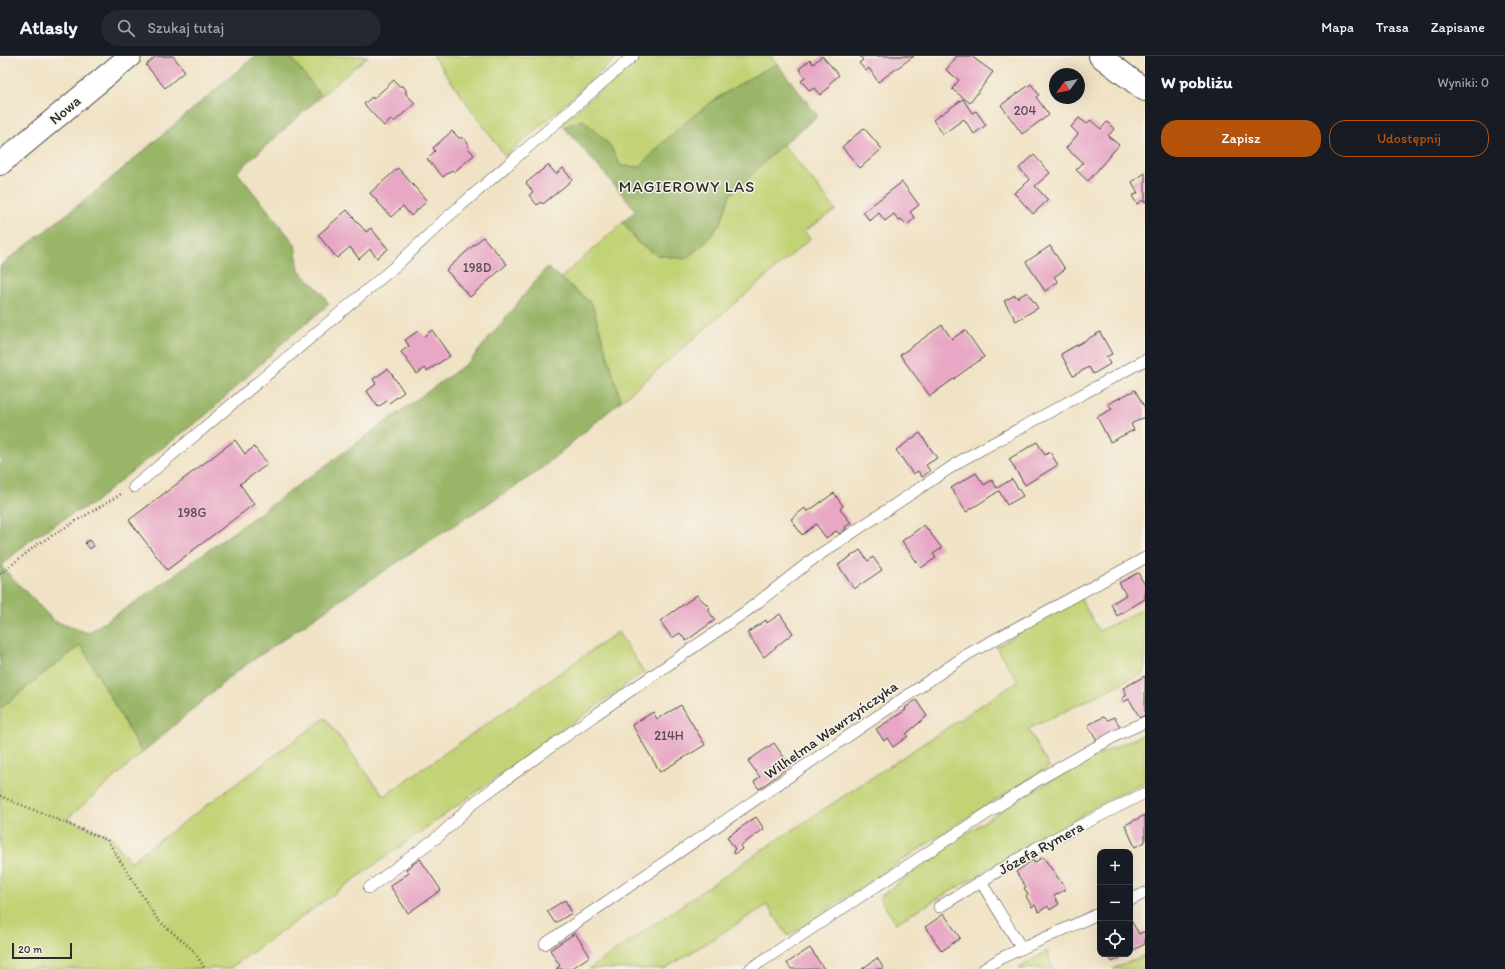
<!DOCTYPE html>
<html lang="pl">
<meta charset="utf-8">
<style>
:root{--surface:#171b24;--page:#242831;--text:#f1f3f6;--muted:#9ea1a6;--line:#363941;--accent:#b45309}
body{margin:0;font-family:Itim,sans-serif;background:var(--page);color:var(--text)}
.controls{position:absolute;right:12px;bottom:12px;display:grid;overflow:hidden;border-radius:8px;box-shadow:0 4px 16px #0002}
.controls button{width:36px;height:36px;display:grid;place-items:center;padding:0;border:0;border-bottom:1px solid var(--line);background:var(--surface);color:var(--text);font:20px sans-serif}
.compass{position:absolute;left:1049px;top:12px;width:36px;height:36px;border-radius:50%;background:var(--surface);box-shadow:0 4px 16px #0002;rotate:237deg}
.scale{position:absolute;left:12px;bottom:10px;width:60px;box-sizing:border-box;padding-left:4px;border:2px solid #2b2b2b;border-top:0;font-size:11px;line-height:14px;white-space:nowrap;color:#2b2b2b;-webkit-text-stroke:3px #f7f3e8;paint-order:stroke}
.list{margin:0;padding:0;list-style:none}
h2{display:flex;justify-content:space-between;align-items:center;height:52px;margin:0;padding:0 16px;font-size:17px}
h2 small{font-size:13px;font-weight:400;color:var(--muted)}
.actions{display:flex;gap:8px;padding:12px 16px}
.actions a{flex:1;padding:9px 0;border:1px solid var(--accent);border-radius:16px;text-align:center;font-size:14px;color:var(--accent)}
.actions .main{background:var(--accent);color:#fff}
.icon{flex:none;width:22px;height:22px;fill:none;stroke:currentColor;stroke-width:2;stroke-linecap:round;stroke-linejoin:round}
.map{position:relative;flex:none;width:1145px;height:913px;overflow:hidden}
header{display:flex;align-items:center;gap:24px;box-sizing:border-box;height:56px;padding:0 20px;background:var(--surface);border-bottom:1px solid var(--line)}
header strong{font-size:19px}
nav{display:flex;gap:22px;margin-inline-start:auto;font-size:14px}
.search{width:280px;height:36px;background:var(--page);display:flex;align-items:center;gap:10px;box-sizing:border-box;padding:0 14px;border-radius:22px;color:var(--muted);font-size:15px}
main{display:flex}
aside{flex:1;background:var(--surface)}
.map>svg:first-child{display:block}
</style>
<header>
<strong>Atlasly</strong>
<div class="search"><svg class="icon" aria-label="search" viewBox="0 0 24 24"><circle cx="10" cy="10" r="6"/><path d="M15 15l6 6"/></svg>Szukaj tutaj</div>
<nav><a>Mapa</a><a>Trasa</a><a>Zapisane</a></nav>
</header>
<main>
<div class="map">
<svg width="1145" height="913" viewBox="0 0 1145 913">
<rect width="100%" height="100%" fill="#f7f3e8"/>
<filter id="ink" filterUnits="userSpaceOnUse"><feTurbulence type="fractalNoise" baseFrequency=".025" numOctaves="2"/><feDisplacementMap in="SourceGraphic" scale="8" xChannelSelector="R" yChannelSelector="G"/><feConvolveMatrix kernelMatrix="1 2 1 2 8 2 1 2 1" color-interpolation-filters="sRGB"/></filter>
<filter id="wash" filterUnits="userSpaceOnUse"><feTurbulence type="fractalNoise" baseFrequency=".012" numOctaves="4" result="noise"/><feDisplacementMap in="SourceGraphic" scale="16" xChannelSelector="R" yChannelSelector="G"/><feGaussianBlur stdDeviation="0.9" result="paint"/><feColorMatrix in="noise" values="0 0 0 0 0 0 0 0 0 0 0 0 0 0 0 0 0 1.4 0 .05"/><feComposite in="paint" operator="in"/></filter>
<g filter="url(#wash)">
<rect width="100%" height="100%" fill="#f0e2c5"/>
<path fill="#c2d376" stroke="#767f50" d="M290 0H368L321 40Z
M433 0H618L553 59 505 100Z
M639 0H771L777 8C719 36 684 64 640 111L621 110 610 89 583 64 564 71 561 68Z
M783 88 836 154 804 175 810 183 621 345 592 248 561 222 623 166 638 187H705L721 166 730 139Z
M1080 541 1099 575 1145 552V616L1028 673 1049 711 960 766 788 880 767 849 665 913H589L762 794 1018 625 996 591Z
M618 576 644 616 229 913H0V653L44 617 81 589 142 697 67 763 111 781 130 806 325 662 384 740Z
M1145 678V726L1115 740 896 867 879 842C961 778 1049 718 1145 678Z
M1047 895 1053 913H1018Z
M1145 899V913H1113Z"/>
<path fill="#99b567" stroke="#627049" d="M255 0H290L321 40 237 116 295 188 299 214 321 236 329 248 286 284 206 359 141 408 91 449 74 457 34 481 1 510 54 565 88 577 145 540 470 305 547 211 592 248 621 345 537 416 359 531 236 616 142 697 81 589 44 617 0 653V210L94 137Z
M777 8 818 60 783 88 730 139 721 166 705 187 685 203 657 199 638 187 623 166 636 154 564 71 583 64 610 89 621 110 640 111C650 101 659 89 670 80 702 50 738 27 777 8Z"/>
<g id="blocks">
<path fill="#e7a7c5" d="M156 0H173L185 15 165 32 146 9Z
M822 0 839 19 829 28 831 30 820 39 814 32 810 35 801 25 805 21 799 13 810 4 813 8Z
M860 0H914L878 26 869 12 866 15 859 7 863 4Z
M957 0H971L993 16 970 47 952 33 959 24 946 14Z
M394 24 399 30H403L406 34V38L415 47 394 66 392 63 384 70 364 48 372 41 373 43Z
M1031 28 1039 39 1036 41 1049 59 1022 78 1001 49Z
M963 43 972 57 976 55 986 69 974 78 964 63 943 78 933 64Z
M1079 62 1087 68 1090 64 1101 73 1107 66 1114 73 1108 80 1119 89 1088 125 1076 114 1083 107 1066 92 1078 78 1071 71Z
M864 72 882 93 860 112 842 91Z
M452 75 459 82H463L468 87V92L474 99 454 116 452 114 443 121 427 103 435 95 433 92Z
M1034 99 1050 117 1035 130 1048 144 1033 158 1014 137 1030 124 1019 112Z
M548 109 556 118 563 112 572 124 543 148 541 146 537 149 529 139 533 136 526 127Z
M398 112 427 145 411 160 403 150 391 161 370 137Z
M1145 117V147L1143 144 1137 148 1132 140 1138 137 1132 126Z
M902 126 919 149 910 156 915 162 907 169 901 163 899 165 894 158 885 165 879 157 870 165 863 156Z
M347 154 366 176 371 172 388 193 377 202 370 193 359 203 350 191 337 202 318 179Z
M483 181 507 208 470 241 446 214Z
M1050 190 1065 213 1054 221 1058 226 1045 235 1026 206Z
M1027 236 1038 252 1016 265 1004 245 1015 239 1017 242Z
M942 269 952 283 965 274 984 301 930 340 900 299Z
M432 274 450 300 427 315 425 312 417 318 401 296 409 290 405 284 418 275 423 281Z
M1100 276 1112 298 1106 301 1110 308 1093 318 1089 311 1073 320 1061 298Z
M388 313 404 336 389 347 387 345 378 351 367 335 376 328 373 323Z
M1135 334 1145 352V361L1131 368 1134 374 1110 386 1097 361 1112 353 1108 348Z
M920 377 937 402 926 409 930 415 922 421 918 415 913 418 896 394Z
M235 384 245 398 254 391 268 408 240 428 254 448 167 514 129 464Z
M1037 386 1045 399 1050 396 1058 409 1025 429 1009 403Z
M976 417 984 429 992 424 997 432 1012 423 1023 440 1007 449 999 435 966 456 951 432Z
M834 437 843 450 840 453 851 467 845 471 846 473 840 478 836 475 826 482 816 468 802 479 791 463 805 452 807 456Z
M924 469 942 492 933 498 936 502 921 512 902 485Z
M89 484 94 490 90 493 85 487Z
M860 494 868 505 873 501 882 514 854 533 838 509Z
M1138 517 1145 529V543L1117 560 1111 548 1126 539 1119 527Z
M697 539 710 552 708 554 715 564 686 585 680 577 672 582 660 565Z
M780 558 793 577 764 601 747 577 766 564 767 567Z
M1145 620V659L1140 662 1129 643 1124 646 1122 642 1127 639 1123 632Z
M916 644 927 660 906 678 908 680 893 691 887 682 884 685 876 673 906 654 905 652Z
M681 649 705 689 660 716 632 669 653 656 657 663Z
M1103 661 1108 664 1114 661 1121 672 1097 685 1088 669Z
M774 687 790 710 759 733 754 726 760 721 748 705Z
M1145 759V786L1135 791 1125 769Z
M756 761 764 773 740 790 742 793 735 798 733 795 735 793 727 781Z
M1043 801 1066 833 1054 840 1059 848 1050 854 1048 850 1039 856 1035 849 1032 851 1026 840 1028 838 1024 832 1026 831 1016 816 1033 804 1034 807Z
M420 803 441 834 408 857 390 830 409 817 406 813Z
M565 844 572 857 555 867 547 855Z
M944 858 960 882 942 895 925 871Z
M1130 863 1139 878 1145 875V888L1130 896Z
M575 877 590 900 571 913H556L560 910 550 894Z
M810 892 824 913H791L787 907Z
M1108 898H1127L1112 906Z
M877 902 884 913H862Z"/>
</g>
</g>
<g filter="url(#ink)">
<use href="#blocks" fill-opacity="0" stroke="#494642" stroke-width="1"/>
<g fill="none" stroke-linecap="round" stroke-linejoin="round">
<g stroke="#494642" stroke-width="12">
<path id="service" d="M134 431 399 207 443 165 633 0
M981 826 1022 893
M369 832 440 779 476 745 595 659 748 554 813 503 962 404 1145 304
M1130 844 1145 837
M939 851 1036 792 1145 737
M545 888 968 598 1145 502
M750 913 1038 724 1119 678 1145 666
M984 913 1001 902 1100 857"/>
</g>
<g stroke="#494642" stroke-width="24">
<path id="minor" d="M0 108 130 0"/>
</g>
<g stroke="#494642" stroke-width="24">
<path id="tertiary" d="M1100 0 1145 34"/>
</g>
<path stroke="#494642" stroke-width="2.5" stroke-dasharray="1 3" stroke-linecap="butt" d="M0 518 38 488 121 438
M0 740 107 784 157 863 194 895 205 913"/>
<use href="#service" stroke="#fff" stroke-width="11"/>
<use href="#minor" stroke="#fff" stroke-width="22"/>
<use href="#tertiary" stroke="#fff" stroke-width="22"/>
</g>
</g>
<g text-anchor="middle" dominant-baseline="central" stroke-width="3" stroke-linejoin="round" paint-order="stroke">
<g font-size="13" fill="#5a4a52">
<text x="1025" y="54">204</text>
<text x="477" y="211">198D</text>
<text x="192" y="456">198G</text>
<text x="669" y="679">214H</text>
</g>
<g font-size="15" fill="#2b2b2b" stroke="#f7f3e8">
<text transform="translate(65 54) rotate(-40)">Nowa</text>
<text transform="translate(831 674) rotate(-35)">Wilhelma Wawrzyńczyka</text>
<text transform="translate(1041 792) rotate(-29)">Józefa Rymera</text>
</g>
<g font-size="16" letter-spacing="1" fill="#2b2b2b" stroke="#f7f3e8">
<text x="687" y="130">MAGIEROWY LAS</text>
</g>
</g>
</svg>
<div class="controls">
<button>+</button>
<button>−</button>
<button><svg class="icon" aria-label="locate" viewBox="0 0 24 24"><circle cx="12" cy="12" r="6"/><path d="M12 2v4M12 18v4M2 12h4M18 12h4"/></svg></button>
</div>
<svg class="compass" viewBox="-18 -18 36 36"><path d="M0-13l5 13h-10z" fill="#e53935"/><path d="M0 13l5-13h-10z" fill="#9ea1a6"/></svg>
<div class="scale">20 m</div>
</div>
<aside>
<h2>W pobliżu<small>Wyniki: 0</small></h2>
<ul class="list">
</ul>
<div class="actions"><a class="main">Zapisz</a><a>Udostępnij</a></div>
</aside>
</main>
